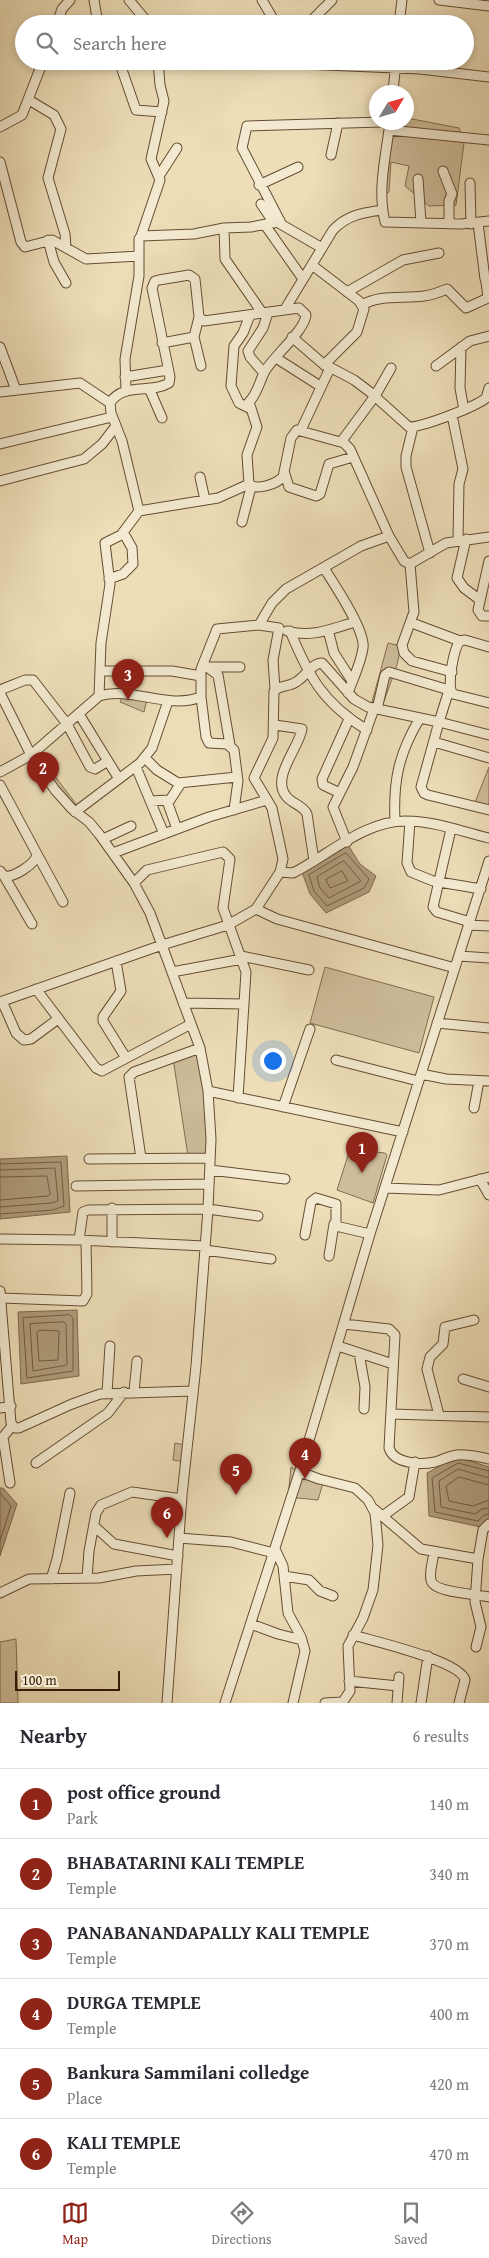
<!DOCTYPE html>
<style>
:root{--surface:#fff;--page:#f2f2f3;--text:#2b2b33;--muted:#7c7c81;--line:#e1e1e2;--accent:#8f2418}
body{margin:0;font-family:"Gentium Book Plus",serif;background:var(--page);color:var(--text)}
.compass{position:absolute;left:369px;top:85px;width:45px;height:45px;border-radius:50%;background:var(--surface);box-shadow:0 2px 8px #0003;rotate:52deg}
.scale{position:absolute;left:15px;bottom:12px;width:105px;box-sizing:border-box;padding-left:5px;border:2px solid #381d06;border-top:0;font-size:14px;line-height:18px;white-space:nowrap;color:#381d06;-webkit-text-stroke:4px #f3ead1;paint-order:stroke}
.you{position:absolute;left:272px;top:1060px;width:18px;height:18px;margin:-12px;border:4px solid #fff;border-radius:50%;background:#1a73e8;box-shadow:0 0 0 8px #1a73e833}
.badge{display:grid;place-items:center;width:32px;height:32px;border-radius:50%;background:var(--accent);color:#fff;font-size:16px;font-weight:700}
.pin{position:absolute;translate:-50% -41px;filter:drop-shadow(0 1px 2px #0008)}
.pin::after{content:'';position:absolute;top:26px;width:18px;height:15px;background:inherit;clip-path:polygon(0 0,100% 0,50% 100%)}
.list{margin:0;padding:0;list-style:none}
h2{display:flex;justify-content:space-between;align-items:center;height:65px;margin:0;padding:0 20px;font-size:21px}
h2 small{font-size:16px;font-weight:400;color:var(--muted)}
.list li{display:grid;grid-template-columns:32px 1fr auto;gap:15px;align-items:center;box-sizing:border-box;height:70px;padding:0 20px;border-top:1px solid var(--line)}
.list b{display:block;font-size:19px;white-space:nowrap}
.list p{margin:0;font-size:16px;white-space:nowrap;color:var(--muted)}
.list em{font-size:16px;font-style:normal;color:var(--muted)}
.icon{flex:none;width:28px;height:28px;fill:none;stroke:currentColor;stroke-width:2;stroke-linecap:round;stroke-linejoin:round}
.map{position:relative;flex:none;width:489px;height:1703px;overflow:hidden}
.search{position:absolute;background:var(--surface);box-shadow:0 2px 8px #0003;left:15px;right:15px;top:15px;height:55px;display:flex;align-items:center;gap:12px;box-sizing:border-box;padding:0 18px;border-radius:28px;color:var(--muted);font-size:19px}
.sheet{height:485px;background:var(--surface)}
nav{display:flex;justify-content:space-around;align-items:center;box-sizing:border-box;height:70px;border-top:1px solid var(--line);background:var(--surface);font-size:14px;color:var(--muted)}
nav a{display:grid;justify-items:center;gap:2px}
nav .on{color:var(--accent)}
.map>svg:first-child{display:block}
</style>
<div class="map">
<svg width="489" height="1703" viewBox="0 0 489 1703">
<rect width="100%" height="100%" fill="#eddeb8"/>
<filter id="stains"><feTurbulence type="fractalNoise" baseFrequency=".004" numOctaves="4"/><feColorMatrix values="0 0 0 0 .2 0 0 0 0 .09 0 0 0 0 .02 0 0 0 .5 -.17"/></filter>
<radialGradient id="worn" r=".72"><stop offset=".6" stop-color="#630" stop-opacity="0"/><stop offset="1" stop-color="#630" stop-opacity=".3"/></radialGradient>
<path fill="#cebd9a" stroke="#836d50" d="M407 118 459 128 464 143 456 205 429 206 405 186 409 166 391 162 389 192 382 196 381 162 392 123 406 122Z
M388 643 401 646 397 665 383 704 372 702Z
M123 695 147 699 144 712 120 702Z
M38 754 76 804 71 806 38 761Z
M489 767V809L474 805Z
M325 967 434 997 419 1053 310 1023Z
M198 1052 203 1070 208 1157 188 1156 174 1065V1061Z
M350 1149 385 1153 387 1155 373 1203 337 1190Z
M175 1443 185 1445 184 1462 173 1460Z
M291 1467 301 1474 323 1483 318 1500 288 1497Z
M16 1639 18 1703H0V1642Z"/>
<path fill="#af9c7b" stroke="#7f694c" d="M348 845 360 864 376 876 369 892 326 913 310 894 302 872Z
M67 1156 70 1212 0 1219V1159Z
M77 1310 79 1376 21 1384 18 1312Z
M457 1457 489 1467V1517L481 1527 429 1516 427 1473Z
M0 1488H3L17 1504 0 1556Z"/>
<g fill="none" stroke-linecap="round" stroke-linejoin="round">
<path stroke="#745c40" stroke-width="1" d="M346 853 369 879 364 888 327 906 314 891 309 875Z
M344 861 361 881 329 898 320 888 317 877Z
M342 871 348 881 330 888 326 880Z
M0 1164 61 1162 64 1206 53 1210 0 1214
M0 1170 55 1168 58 1201 52 1203 0 1207
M0 1177 47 1176 50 1194 48 1196 0 1200
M70 1315 73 1318V1371L27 1378 23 1318Z
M64 1322 66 1324 67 1365 33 1371 30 1324Z
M40 1330 59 1331 58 1360 39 1361 37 1333Z
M489 1471 458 1463 432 1478 435 1512 478 1521 484 1515 489 1514
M489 1478 458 1469 439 1481 441 1507 475 1514 482 1509 489 1508
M489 1485 459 1477 446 1486 449 1501 473 1506 489 1500
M0 1493 11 1506 0 1541"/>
<g stroke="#654d32" stroke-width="11">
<path id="minor" d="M94 0 98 24
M129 0 149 24
M262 0 276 24
M439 0 489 6
M57 24 62 9 70 0
M308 24 332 0
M399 24 402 0
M119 61 136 110 162 112
M227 61 420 69 489 77
M393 92 396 61
M29 100 54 115 61 129 48 178 65 234 66 247
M390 122C386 156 377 189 385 222L461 224 489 221
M0 127 22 115 43 61
M389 130 489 140
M331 155 338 123
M0 162 21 242 25 247 52 240 86 259 139 256
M443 171 452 194 449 201V224
M159 176 177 148
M418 179 421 222
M470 183 471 224
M259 185 298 167
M261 204 274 223
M281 223 242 148 247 126 382 122
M478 223 485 279 489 283
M265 225 303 279
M224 228 225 259 263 314
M141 236 160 180 151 159 164 101 160 85 158 61
M48 240 54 262 66 283
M312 265 359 301 364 309 357 332 324 365
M347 292 403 260 439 253
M362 305C380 294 404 299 424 296 432 295 440 292 447 289L466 308 488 298 486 282
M285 309 333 230C347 215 362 213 382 210
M199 317 194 337 201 366
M292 337 322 363 354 380 370 392 409 427C423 427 475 407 486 398L489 388
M162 343 194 337
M0 347 16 390
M461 347 460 388 464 410
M276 358 320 386
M436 366 470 341 489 336
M264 373 250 357 248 351 263 328 268 313
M125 377 168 370
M149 388 162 418
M126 391 125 359 139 276V239L141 236 194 234 224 228 251 227 277 222 322 248
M0 392 80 383 110 403
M249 408 239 403 231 386 234 346 243 333 250 315
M452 415 463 469 459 484 458 540
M413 427 406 456V467L430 553
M301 430 330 368
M341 442 375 396 391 368
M0 444 112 417
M285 474 289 487 316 496 320 494 329 464 353 457
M200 477 205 500
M0 481 84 459 102 444 116 426
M139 511 122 441 111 413 110 403C123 382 151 394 169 383L170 377 152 288 155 281 159 280 189 275 195 279 199 317 204 321 299 308 306 315C305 330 274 356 265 371 259 382 258 393 249 402L257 427 247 455 249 484C257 491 276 484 283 477L291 438 297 430 344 443 350 449 389 536
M242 522 251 487
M466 539 457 578 464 588 480 600
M489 561 478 610 482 616H489
M410 564 414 612 402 645 404 653 412 661 452 672
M324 568C334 584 366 631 363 648 361 663 353 679 348 693
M109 579 123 574 133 564 132 548 123 532
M412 623 460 641
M259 625 279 628 273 660 275 689
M328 630 334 653 352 681
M287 631C311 638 331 629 355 622
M290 631C309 677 323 703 367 730
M489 647 465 640 460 641C454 648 446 687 453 694L489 703
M203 664 218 675 230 745
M209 667H240
M100 671H172L201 676
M0 690 25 680H33L67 724 90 767 95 769 108 761
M0 693 31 755 55 790 72 809 89 822 99 834 134 883 150 913 200 1048 208 1091 211 1139 208 1209 196 1366 182 1495 167 1703
M99 696 101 643 110 584 105 543 121 535 139 511 218 498 249 484
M201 697V669L217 629 259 625 272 603 286 589 361 546 389 536 404 561 410 564 446 543 489 537
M79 714 119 779
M275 725 302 729C299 748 271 777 286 796 292 804 303 805 307 814L314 861
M489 735 439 722 421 787 424 793 428 795 489 810
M434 742 489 758
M145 758 157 770 178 783 237 777
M136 767 164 834
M0 772 31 755 99 696C132 686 167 710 201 697L206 737 209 743 227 744 234 750 238 781 234 810
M0 785 37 854C36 864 13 878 4 876L0 871
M340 793 323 785 322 779 349 719
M150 801 170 800 181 783
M167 801 177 829
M75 812 140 763 152 748 168 701
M395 821C393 780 399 753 420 718
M410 821 407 863 411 872 433 881 481 889
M451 829 433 907 437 912 470 922
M103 839 131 826
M347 842 333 807 353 767 374 709
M113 853 209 817 267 800
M37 854 63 902
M280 872 293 873C329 855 365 820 407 821 434 821 463 832 489 838
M4 876 32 924
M134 883 147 870 223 852 230 859 223 908 246 972 238 1098
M256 909 277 919 455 968
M468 925 489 926
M241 956 309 970
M459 956 489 958
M116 961 121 991 103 1017V1021L126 1058
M172 972 242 959
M36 989 96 1068 102 1071 191 1024
M2 1001 16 1033 24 1040 31 1039 58 1019
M0 1002 162 945 228 925 256 909 280 872 283 859 272 808 254 778 273 738 274 691C280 685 289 687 296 682 305 677 312 663 322 663L354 699 368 707 439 722 449 690 389 672 385 675 377 709
M183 1003 244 1004
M437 1023 489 1028
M336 1060 418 1081
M421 1074 446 1079 489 1081
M208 1091 403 1132
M283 1107 310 1029
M474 1108 479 1081
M141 1158 129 1077 134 1072 200 1048
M89 1159 210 1158
M210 1170 285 1179
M480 1179 489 1195
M76 1186 209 1184
M385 1188 439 1190 489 1177
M305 1235 311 1202 316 1198 336 1204V1226L370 1234
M0 1239 79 1240 205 1246
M79 1240 83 1212 88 1210 208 1209 258 1216
M112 1242V1208
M205 1250 271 1259
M329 1256 334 1224
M0 1291 11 1423 15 1428H19L72 1404 100 1394 193 1391
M1 1298 83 1301 87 1294 86 1241
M344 1324 389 1329 395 1335 389 1448C394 1464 421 1465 435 1462 442 1460 449 1456 457 1455 468 1454 479 1457 489 1459
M338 1346 393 1364
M359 1353 365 1387 364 1409
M463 1379 489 1387
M134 1391 137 1361
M107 1393 110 1346
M0 1408 11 1406
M391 1414 489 1417
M439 1415 427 1369 430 1357 443 1344 445 1327 474 1320
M36 1463 108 1413 124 1392
M300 1472 319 1479 355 1488 368 1500 375 1513 378 1545 373 1590 363 1618 348 1646 350 1691 342 1703
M10 1483 3 1437 12 1426
M374 1509 421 1549 478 1559
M384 1515 409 1497 415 1462
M94 1526 114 1544 178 1556
M179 1538 231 1542 274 1553
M275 1549 283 1566 288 1613 301 1637 305 1651 293 1703
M434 1552C433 1561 429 1572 431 1580 433 1593 477 1594 489 1597
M284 1576 309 1580 320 1591 333 1596
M87 1578 89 1551 96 1513 101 1505 132 1492 182 1499
M51 1579 57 1559 70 1493
M0 1593 29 1579 99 1578 136 1571 177 1569
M251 1624 278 1634 302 1640
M353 1635C373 1641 461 1661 465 1680L459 1703
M476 1647 481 1627 475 1602 478 1559 483 1530 489 1524
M349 1681 398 1686
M225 1703 302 1464 370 1234 489 861
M325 1703 342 1702
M397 1703 399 1677
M421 1703 428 1656"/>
</g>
<use href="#minor" stroke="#f3ead1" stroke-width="9"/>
</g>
<rect width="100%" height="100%" filter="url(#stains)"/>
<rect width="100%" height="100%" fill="url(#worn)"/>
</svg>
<svg class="compass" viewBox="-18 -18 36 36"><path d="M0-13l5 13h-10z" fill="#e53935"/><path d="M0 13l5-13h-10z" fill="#7c7c81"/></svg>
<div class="scale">100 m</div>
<div class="you"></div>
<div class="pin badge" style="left:362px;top:1173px">1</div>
<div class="pin badge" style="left:43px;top:793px">2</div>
<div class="pin badge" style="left:128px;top:700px">3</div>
<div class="pin badge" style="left:305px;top:1479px">4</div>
<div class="pin badge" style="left:236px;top:1495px">5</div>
<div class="pin badge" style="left:167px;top:1538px">6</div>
<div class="search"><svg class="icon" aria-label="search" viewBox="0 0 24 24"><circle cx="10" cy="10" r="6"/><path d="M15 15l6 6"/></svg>Search here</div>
</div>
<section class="sheet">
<h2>Nearby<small>6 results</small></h2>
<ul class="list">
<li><span class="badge">1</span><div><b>post office ground</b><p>Park</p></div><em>140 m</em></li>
<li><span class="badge">2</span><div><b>BHABATARINI KALI TEMPLE</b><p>Temple</p></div><em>340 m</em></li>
<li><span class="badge">3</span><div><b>PANABANANDAPALLY KALI TEMPLE</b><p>Temple</p></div><em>370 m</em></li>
<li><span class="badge">4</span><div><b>DURGA TEMPLE</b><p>Temple</p></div><em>400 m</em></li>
<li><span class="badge">5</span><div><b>Bankura Sammilani colledge</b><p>Place</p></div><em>420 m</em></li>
<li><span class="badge">6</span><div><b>KALI TEMPLE</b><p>Temple</p></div><em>470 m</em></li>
</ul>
</section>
<nav>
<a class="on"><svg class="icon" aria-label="map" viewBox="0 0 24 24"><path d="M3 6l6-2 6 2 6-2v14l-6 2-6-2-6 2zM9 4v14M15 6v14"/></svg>Map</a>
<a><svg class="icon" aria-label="directions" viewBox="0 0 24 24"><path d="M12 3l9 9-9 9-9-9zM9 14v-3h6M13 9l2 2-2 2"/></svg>Directions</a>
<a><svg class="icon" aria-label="saved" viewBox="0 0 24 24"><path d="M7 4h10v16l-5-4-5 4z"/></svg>Saved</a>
</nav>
